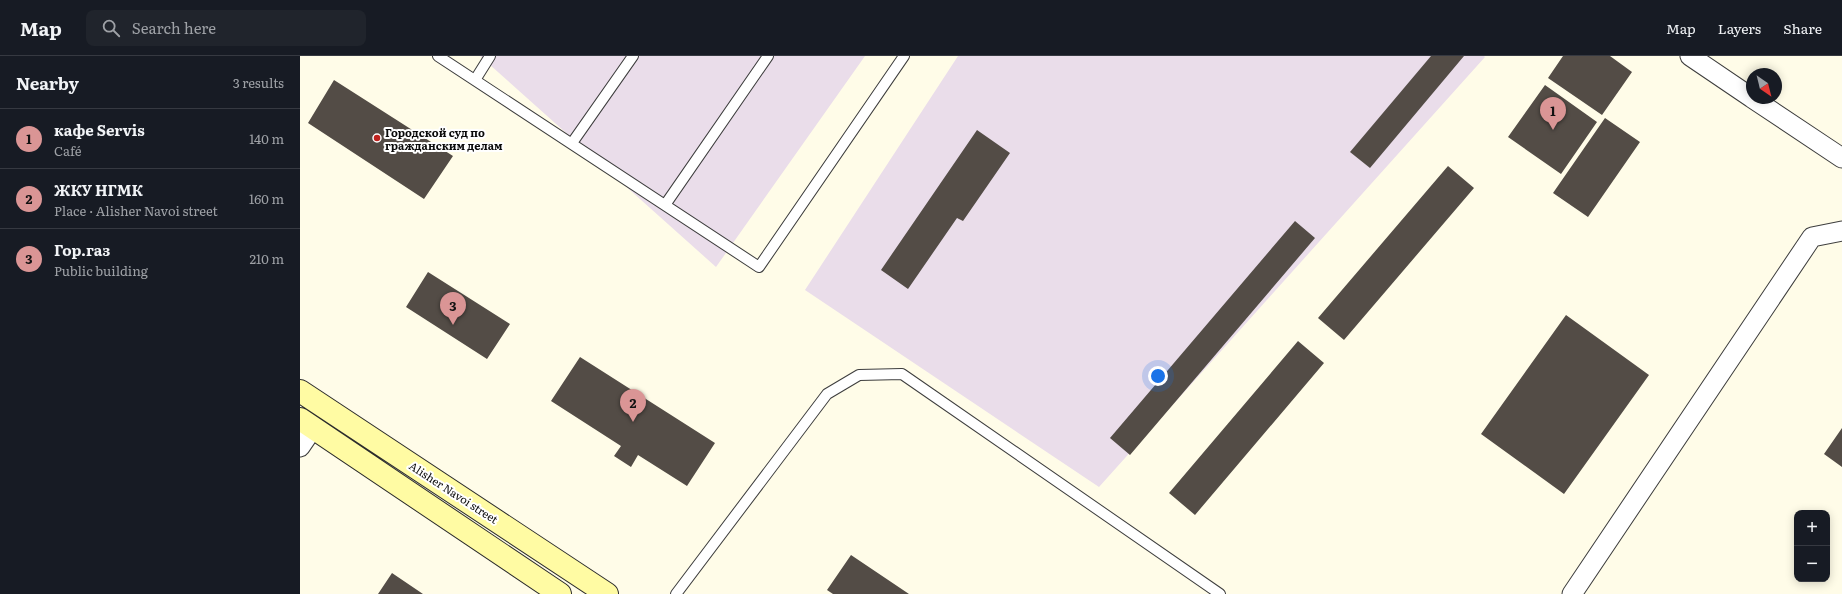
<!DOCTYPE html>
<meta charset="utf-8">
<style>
:root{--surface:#171b24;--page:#20242c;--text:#f1f3f6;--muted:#9ea1a6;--line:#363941;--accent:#da9595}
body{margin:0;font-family:Literata,serif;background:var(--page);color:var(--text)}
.controls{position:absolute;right:12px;bottom:12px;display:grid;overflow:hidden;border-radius:8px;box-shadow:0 2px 10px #0003}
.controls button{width:36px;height:36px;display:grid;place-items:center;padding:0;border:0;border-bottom:1px solid var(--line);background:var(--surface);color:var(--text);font:20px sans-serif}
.compass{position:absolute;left:1446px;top:12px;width:36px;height:36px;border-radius:50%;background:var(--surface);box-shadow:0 2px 10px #0003;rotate:145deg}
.you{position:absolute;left:858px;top:320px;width:14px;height:14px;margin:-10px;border:3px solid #fff;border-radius:50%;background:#1a73e8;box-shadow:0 0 0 6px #1a73e833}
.badge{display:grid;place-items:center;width:26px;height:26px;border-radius:50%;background:var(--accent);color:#111;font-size:13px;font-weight:700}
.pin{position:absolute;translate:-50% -33px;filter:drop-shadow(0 1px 2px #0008)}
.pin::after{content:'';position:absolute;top:21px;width:14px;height:12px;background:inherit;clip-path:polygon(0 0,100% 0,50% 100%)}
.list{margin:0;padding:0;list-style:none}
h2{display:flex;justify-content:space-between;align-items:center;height:52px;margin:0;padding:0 16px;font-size:17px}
h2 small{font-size:13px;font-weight:400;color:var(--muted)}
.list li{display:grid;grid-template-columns:26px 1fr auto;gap:12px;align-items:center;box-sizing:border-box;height:60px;padding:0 16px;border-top:1px solid var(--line)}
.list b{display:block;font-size:15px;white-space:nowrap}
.list p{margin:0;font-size:13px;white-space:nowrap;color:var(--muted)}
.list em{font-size:13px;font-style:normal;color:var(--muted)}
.icon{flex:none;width:22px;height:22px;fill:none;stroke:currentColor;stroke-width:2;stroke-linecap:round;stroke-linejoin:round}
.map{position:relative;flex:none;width:1542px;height:538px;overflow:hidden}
header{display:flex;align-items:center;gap:24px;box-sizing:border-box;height:56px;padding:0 20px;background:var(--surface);border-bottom:1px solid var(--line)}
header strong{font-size:19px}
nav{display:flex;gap:22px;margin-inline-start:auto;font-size:14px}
.search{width:280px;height:36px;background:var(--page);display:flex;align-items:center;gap:10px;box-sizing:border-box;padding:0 14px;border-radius:8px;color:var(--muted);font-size:15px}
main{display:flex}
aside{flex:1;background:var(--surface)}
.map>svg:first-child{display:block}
</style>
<header>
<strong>Map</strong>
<div class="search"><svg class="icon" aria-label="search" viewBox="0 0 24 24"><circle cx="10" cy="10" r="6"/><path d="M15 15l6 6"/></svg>Search here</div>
<nav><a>Map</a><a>Layers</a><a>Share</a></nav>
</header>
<main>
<aside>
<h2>Nearby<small>3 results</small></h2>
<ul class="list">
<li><span class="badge">1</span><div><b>кафе Servis</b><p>Café</p></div><em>140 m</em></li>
<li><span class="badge">2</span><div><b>ЖКУ НГМК</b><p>Place · Alisher Navoi street</p></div><em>160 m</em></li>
<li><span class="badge">3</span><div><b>Гор.газ</b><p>Public building</p></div><em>210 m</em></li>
</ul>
</aside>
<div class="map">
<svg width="1542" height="538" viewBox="0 0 1542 538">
<rect width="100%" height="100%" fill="#fffce8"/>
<path fill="#eaddea" d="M180 0H565L416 211Z
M658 0H1184L1185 1 799 431 505 234Z"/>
<path fill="#534c46" d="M1131 0H1164L1070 112 1050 96Z
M1263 0H1310L1332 16 1302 59 1248 22Z
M34 24 153 100 124 143 8 67Z
M1245 29 1297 66 1261 118 1208 81Z
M1305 62 1340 86 1288 161 1253 137Z
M677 74 710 97 663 165 657 162 608 233 581 214Z
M1148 110 1174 132 1044 284 1018 262Z
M995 165 1015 182 830 399 810 382Z
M128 216 210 268 187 303 106 251Z
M1266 259 1349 319 1264 438 1181 378Z
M998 285 1024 307 895 459 869 437Z
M280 301 415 387 387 430 338 399 331 411 314 400 321 390 251 345Z
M1542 372V411L1524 398Z
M551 499 609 538H533L527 534Z
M92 517 123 538H78Z"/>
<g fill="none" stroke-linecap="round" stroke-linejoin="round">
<g stroke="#3d3d3d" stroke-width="12">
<path id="lane" d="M138 0 459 211 604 0
M175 24 190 0
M272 87 333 0
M365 149 468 0
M376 538 527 338 559 319 602 318 920 538"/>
</g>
<g stroke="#3d3d3d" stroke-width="21">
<path id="street" d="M1390 0 1452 42
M1452 42 1542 102
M0 391 13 372
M1272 538 1512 181 1542 175"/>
</g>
<g stroke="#2c2c2c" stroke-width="24">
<path id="secondary" d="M0 335 307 538
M0 363 260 538"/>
</g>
<use href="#lane" stroke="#fff" stroke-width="10"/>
<use href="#street" stroke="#fff" stroke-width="19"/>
<use href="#secondary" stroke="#fffba3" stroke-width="22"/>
</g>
<circle fill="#bf221e" stroke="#fff" stroke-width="1.5" cx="77" cy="82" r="4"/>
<g text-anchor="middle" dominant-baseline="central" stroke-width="4" stroke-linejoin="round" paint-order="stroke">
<g font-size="11" font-weight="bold" fill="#0a0a0a" stroke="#fff" text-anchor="start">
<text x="85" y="76">Городской суд по<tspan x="85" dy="13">гражданским делам</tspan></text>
</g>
<g font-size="11" fill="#0a0a0a" stroke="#fff">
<text transform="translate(154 436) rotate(33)">Alisher Navoi street</text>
</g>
</g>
</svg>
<div class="controls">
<button>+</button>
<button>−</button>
</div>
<svg class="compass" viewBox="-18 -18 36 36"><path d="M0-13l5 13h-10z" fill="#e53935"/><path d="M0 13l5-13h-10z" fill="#9ea1a6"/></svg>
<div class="you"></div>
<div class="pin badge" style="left:1253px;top:74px">1</div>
<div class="pin badge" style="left:333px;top:366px">2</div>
<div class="pin badge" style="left:153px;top:269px">3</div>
</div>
</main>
